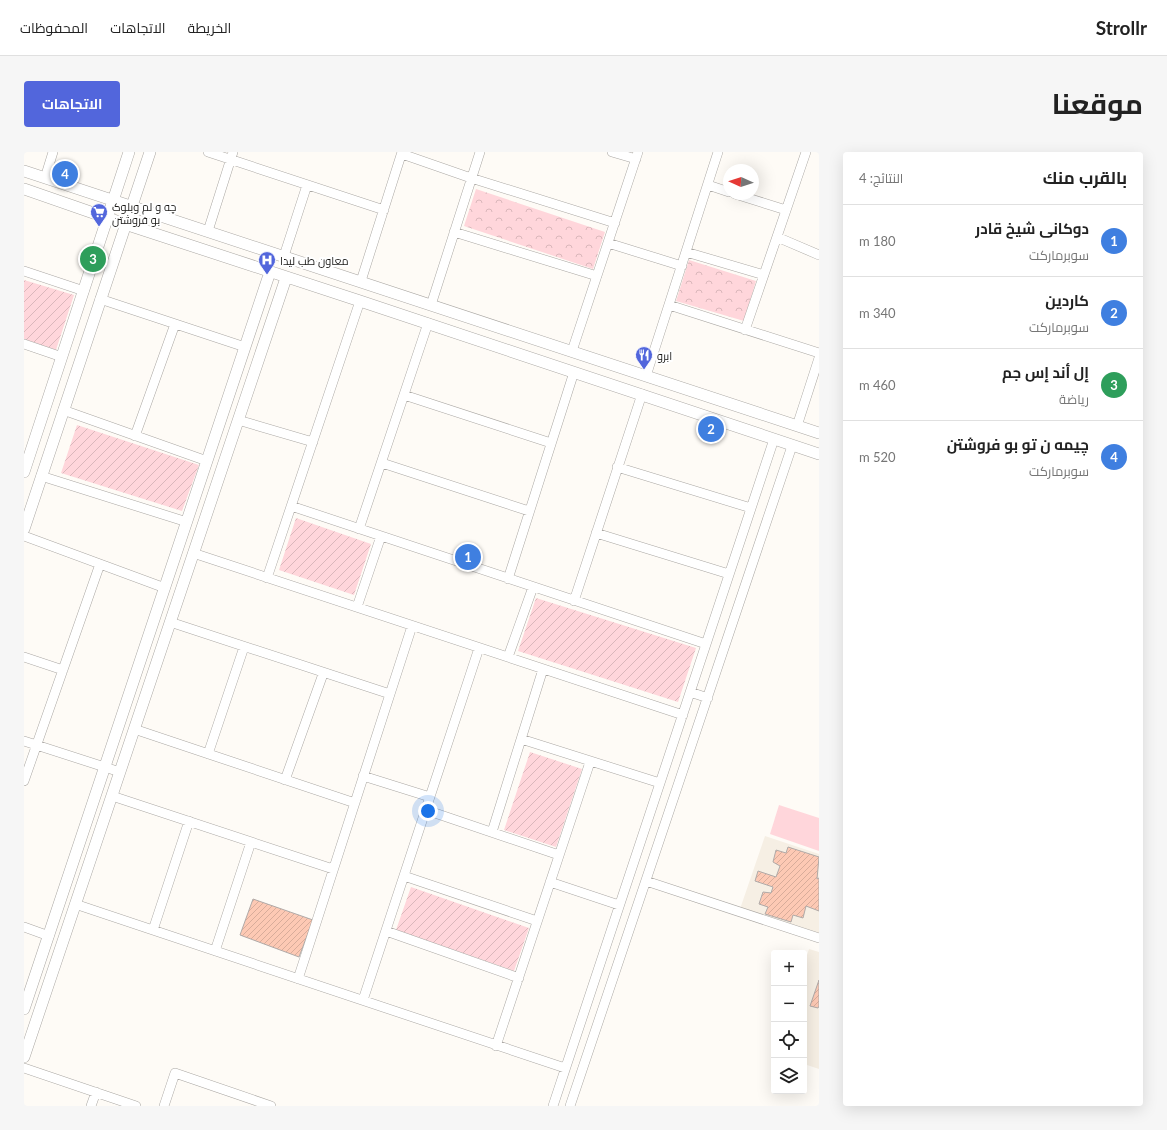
<!DOCTYPE html>
<html lang="ar">
<meta charset="utf-8">
<style>
:root{--surface:#fff;--page:#f6f6f6;--text:#222;--muted:#767676;--line:#e0e0e0;--accent:#5266dc}
body{margin:0;font-family:Lato,Cairo,sans-serif;background:var(--page);color:var(--text);direction:rtl}
.controls{position:absolute;right:12px;bottom:12px;display:grid;overflow:hidden;border-radius:4px;box-shadow:0 4px 16px #0002}
.controls button{width:36px;height:36px;display:grid;place-items:center;padding:0;border:0;border-bottom:1px solid var(--line);background:var(--surface);color:var(--text);font:20px sans-serif}
.compass{position:absolute;left:699px;top:12px;width:36px;height:36px;border-radius:50%;background:var(--surface);box-shadow:0 4px 16px #0002;rotate:273deg}
.you{position:absolute;left:404px;top:659px;width:14px;height:14px;margin:-10px;border:3px solid #fff;border-radius:50%;background:#1a73e8;box-shadow:0 0 0 6px #1a73e833}
.badge{display:grid;place-items:center;width:26px;height:26px;border-radius:50%;background:var(--accent);color:#fff;font-size:13px;font-weight:700}
.pin{position:absolute;translate:-50% -50%;border:2px solid #fff;box-shadow:0 1px 4px #0006}
.list{margin:0;padding:0;list-style:none}
h2{display:flex;justify-content:space-between;align-items:center;height:52px;margin:0;padding:0 16px;font-size:17px}
h2 small{font-size:13px;font-weight:400;color:var(--muted)}
.list li{display:grid;grid-template-columns:26px 1fr auto;gap:12px;align-items:center;box-sizing:border-box;height:72px;padding:0 16px;border-top:1px solid var(--line)}
.list b{display:block;font-size:15px;white-space:nowrap}
.list p{margin:0;font-size:13px;white-space:nowrap;color:var(--muted)}
.list em{font-size:13px;font-style:normal;color:var(--muted)}
.icon{flex:none;width:22px;height:22px;fill:none;stroke:currentColor;stroke-width:2;stroke-linecap:round;stroke-linejoin:round}
.map{position:relative;flex:none;width:795px;height:954px;overflow:hidden;direction:ltr;border-radius:4px}
header{display:flex;align-items:center;gap:24px;box-sizing:border-box;height:56px;padding:0 20px;background:var(--surface);border-bottom:1px solid var(--line)}
header strong{font-size:19px}
nav{display:flex;gap:22px;margin-inline-start:auto;font-size:14px}
.intro{display:flex;align-items:center;justify-content:space-between;box-sizing:border-box;height:96px;padding:0 24px}
h1{margin:0;font-size:28px}
.button{padding:10px 18px;border-radius:4px;background:var(--accent);color:#fff;font-size:14px;font-weight:700}
main{display:flex;gap:24px;padding:0 24px}
aside{flex:1;background:var(--surface);border-radius:4px;box-shadow:0 4px 16px #0002}
.map>svg:first-child{display:block}
</style>
<header>
<strong>Strollr</strong>
<nav><a>الخريطة</a><a>الاتجاهات</a><a>المحفوظات</a></nav>
</header>
<div class="intro"><h1>موقعنا</h1><a class="button">الاتجاهات</a></div>
<main>
<aside>
<h2>بالقرب منك<small>النتائج: 4</small></h2>
<ul class="list">
<li><span class="badge" style="background:#3f7fe0">1</span><div><b>دوکانی شیخ قادر</b><p>سوبرماركت</p></div><em>180 m</em></li>
<li><span class="badge" style="background:#3f7fe0">2</span><div><b>كاردين</b><p>سوبرماركت</p></div><em>340 m</em></li>
<li><span class="badge" style="background:#2e9e5b">3</span><div><b>إل أند إس جم</b><p>رياضة</p></div><em>460 m</em></li>
<li><span class="badge" style="background:#3f7fe0">4</span><div><b>چیمه ن تو بو فروشتن</b><p>سوبرماركت</p></div><em>520 m</em></li>
</ul>
</aside>
<div class="map">
<svg width="795" height="954" viewBox="0 0 795 954">
<defs>
<pattern id="park-crowns" width="20" height="18" patternUnits="userSpaceOnUse"><rect width="20" height="18" fill="#ffd6db"/><path d="M2 6a3 3 0 1 1 6 0M12 15a3 3 0 1 1 6 0" fill="none" stroke="#dab7bb"/></pattern>
<pattern id="garden-furrows" width="10" height="10" patternUnits="userSpaceOnUse"><rect width="10" height="10" fill="#ffd6db"/><path d="M-1 1l2-2M0 10L10 0M9 11l2-2" fill="none" stroke="#dab7bb"/></pattern>
<pattern id="building-hatch" width="6" height="6" patternUnits="userSpaceOnUse"><rect width="6" height="6" fill="#fdc9b4"/><path d="M-1 1l2-2M0 6l6-6M5 7l2-2" fill="none" stroke="#d8ac9a"/></pattern>
</defs>
<rect width="100%" height="100%" fill="#fefbf6"/>
<path fill="#f6efe4" d="M741 684 795 702V783L716 757Z
M785 797 795 800V917L780 912V812Z"/>
<path fill="url(#park-crowns)" d="M452 37 581 80 569 117 440 74Z
M665 108 732 129 720 169 652 149Z"/>
<path fill="url(#garden-furrows)" d="M0 128 50 143 32 198 0 187Z
M53 273 175 313 158 359 37 321Z
M272 366 347 392 330 443 255 418Z
M512 446 672 496 654 550 494 499Z
M506 600 558 617 532 695 480 678Z
M387 735 505 776 490 819 372 778Z"/>
<path fill="#ffd6db" d="M755 653 795 666V699L746 682Z"/>
<path fill="url(#building-hatch)" stroke="#b0aaa8" d="M764 695 795 705 793 727 795 726V759L782 754 779 766 769 763 767 770 741 762 744 755 735 752 739 740 747 741 749 735 731 729 734 719 752 725 756 714 749 710 752 698 762 701Z
M229 747 289 768 275 805 216 783Z
M795 828V854L794 856 786 854Z"/>
<g fill="none" stroke-linecap="round" stroke-linejoin="round">
<g stroke="#aba8a4" stroke-width="10">
<path id="minor" d="M184 0 360 58
M588 0 612 7
M378 2 447 26 591 71
M21 26 29 0
M684 33 705 40
M711 42 762 58
M184 79 209 0
M430 80 573 124
M753 85 795 103
M584 91 658 114
M662 100 740 123
M260 104 283 33
M0 119 60 139
M337 129 378 0
M76 147 221 195
M407 153 456 0
M645 153 795 201
M721 178 782 0
M0 192 38 205
M548 199 614 0
M622 224 694 0
M380 243 527 291
M39 258 183 309
M214 268 289 290
M773 274 795 206
M111 284 151 172
M358 311 505 359
M593 315 727 356
M17 324 163 370
M267 354 682 492
M335 377 404 171
M572 381 705 422
M0 384 141 436
M169 401 659 563
M243 426 336 149
M484 427 550 220
M550 449 618 242
M333 455 357 384
M146 470 366 542
M0 505 39 518
M484 505 509 435
M666 540 684 546
M110 577 331 651
M497 587 636 631
M0 589 96 620
M184 602 220 495
M339 624 406 645
M261 628 299 522
M0 629 76 412
M88 644 309 717
M402 658 535 703
M468 680 519 517
M380 724 513 769
M622 729 795 786
M526 730 595 753
M51 752 541 916
M0 775 25 784
M129 778 165 669
M362 779 495 826
M191 799 227 690
M274 827 388 474
M339 848 455 496
M472 894 566 610
M0 916 112 954
M67 954 72 940
M140 954 151 921 247 954
M529 954 750 287
M546 954 768 294"/>
</g>
<g stroke="#aba8a4" stroke-width="12">
<path id="tertiary" d="M0 19 795 281
M0 37 101 72 336 149 795 302
M0 320 105 0
M0 377 126 0
M0 857 246 120
M0 905 262 126"/>
</g>
<use href="#minor" stroke="#fff" stroke-width="9"/>
<use href="#tertiary" stroke="#fff" stroke-width="11"/>
</g>
<defs>
<g id="supermarket-pin" transform="scale(0.9)"><path d="M0 17L-7.5 6A9.5 9.5 0 1 1 7.5 6Z" fill="#5266dc" stroke="#fff"/><path d="M-6-5.5h2.5l.6 2H6L4.5 2H-2.5L-4.4-4H-6ZM-1.5 3.2a1.3 1.3 0 1 0 .1 0ZM3 3.2a1.3 1.3 0 1 0 .1 0Z" fill="#fff"/></g>
<g id="hospital-pin" transform="scale(0.9)"><path d="M0 17L-7.5 6A9.5 9.5 0 1 1 7.5 6Z" fill="#5266dc" stroke="#fff"/><path d="M-5-5h3v3.5h4V-5h3V5h-3V1.5h-4V5h-3Z" fill="#fff"/></g>
<g id="restaurant-pin" transform="scale(0.9)"><path d="M0 17L-7.5 6A9.5 9.5 0 1 1 7.5 6Z" fill="#5266dc" stroke="#fff"/><path d="M-5-6h1v4h1v-4h1v4h1v-4h1v5L-1.5 .5V6h-2V.5L-5-1ZM5-6V6H3V1.5H1.5Q1.5-4 5-6Z" fill="#fff"/></g>
</defs>
<g fill-rule="evenodd">
<use href="#supermarket-pin" x="75" y="60"/>
<use href="#hospital-pin" x="243" y="108"/>
<use href="#restaurant-pin" x="620" y="203"/>
</g>
<g text-anchor="middle" dominant-baseline="central" stroke-width="4" stroke-linejoin="round" paint-order="stroke">
<g font-size="11" fill="#1a1917" stroke="#fff" text-anchor="start">
<text x="88" y="54">چه و لم وبلوک<tspan x="88" dy="13">بو فروشتن</tspan></text>
<text x="256" y="108">معاون طب لیدا</text>
<text x="633" y="203">ابرو</text>
</g>
</g>
</svg>
<div class="controls">
<button>+</button>
<button>−</button>
<button><svg class="icon" aria-label="locate" viewBox="0 0 24 24"><circle cx="12" cy="12" r="6"/><path d="M12 2v4M12 18v4M2 12h4M18 12h4"/></svg></button>
<button><svg class="icon" aria-label="layers" viewBox="0 0 24 24"><path d="M12 4l9 5-9 5-9-5zM3 14l9 5 9-5"/></svg></button>
</div>
<svg class="compass" viewBox="-18 -18 36 36"><path d="M0-13l5 13h-10z" fill="#e53935"/><path d="M0 13l5-13h-10z" fill="#767676"/></svg>
<div class="you"></div>
<div class="pin badge" style="left:444px;top:405px;background:#3f7fe0">1</div>
<div class="pin badge" style="left:687px;top:277px;background:#3f7fe0">2</div>
<div class="pin badge" style="left:69px;top:107px;background:#2e9e5b">3</div>
<div class="pin badge" style="left:41px;top:22px;background:#3f7fe0">4</div>
</div>
</main>
